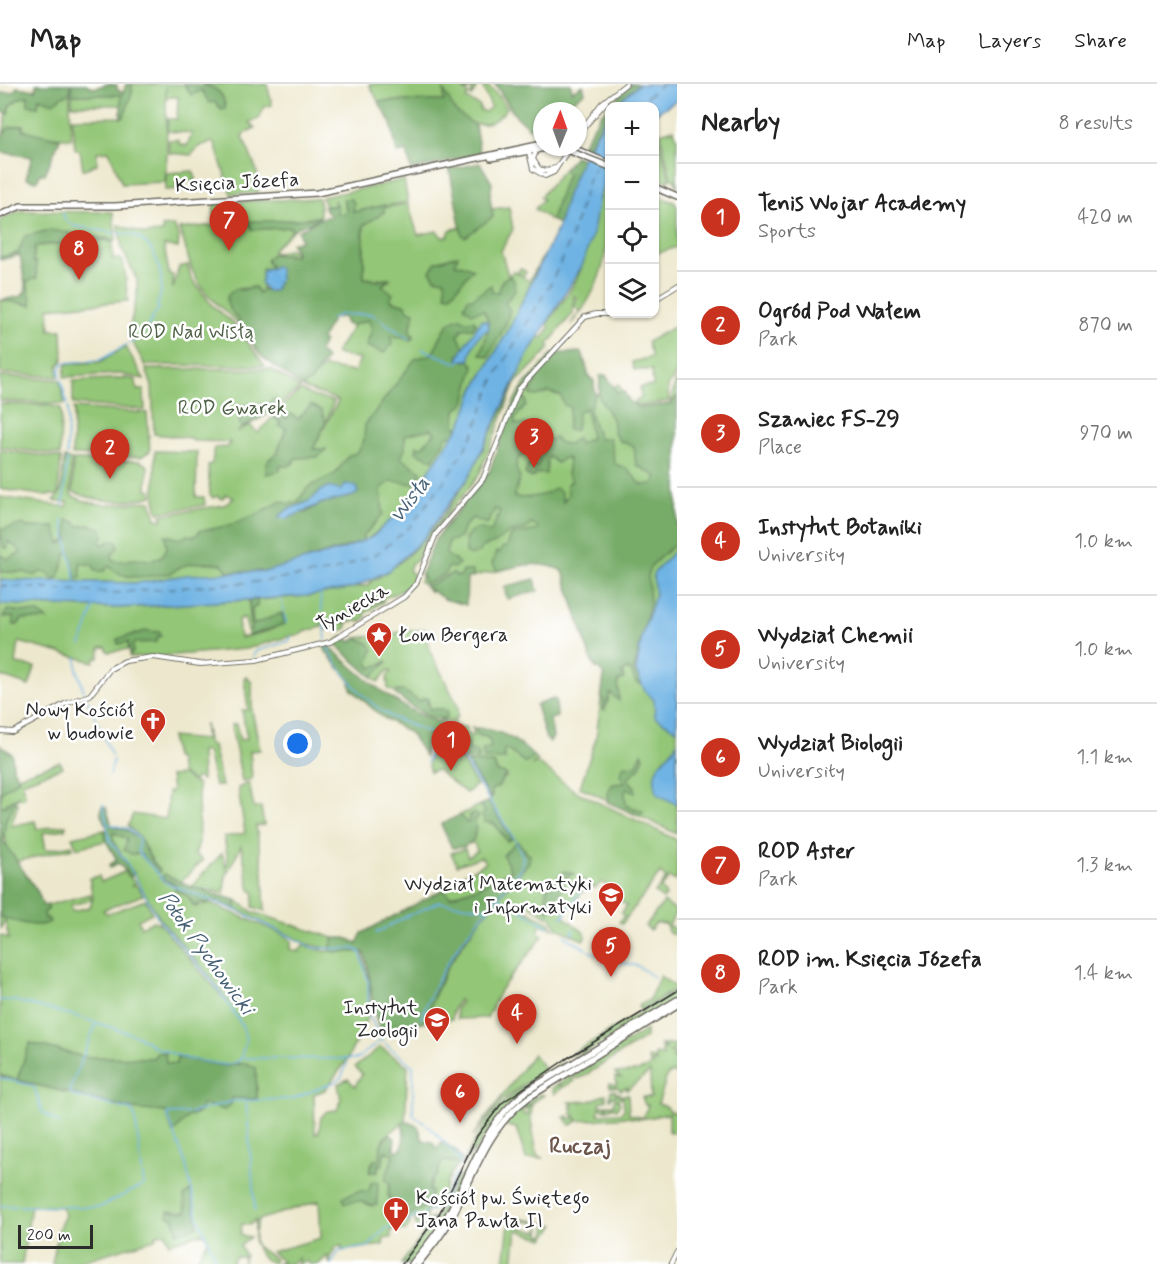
<!DOCTYPE html>
<meta charset="utf-8">
<style>
:root{--surface:#fff;--page:#f6f6f6;--text:#222;--muted:#767676;--line:#e0e0e0;--accent:#c8321e}
body{margin:0;font-family:Mynerve,sans-serif;background:var(--page);color:var(--text)}
.controls{position:absolute;right:18px;top:18px;display:grid;overflow:hidden;border-radius:12px;box-shadow:0 2px 4px #0004}
.controls button{width:54px;height:54px;display:grid;place-items:center;padding:0;border:0;border-bottom:2px solid var(--line);background:var(--surface);color:var(--text);font:30px sans-serif}
.compass{position:absolute;left:533px;top:18px;width:54px;height:54px;border-radius:50%;background:var(--surface);box-shadow:0 2px 4px #0004;rotate:1deg}
.scale{position:absolute;left:18px;bottom:15px;width:75px;box-sizing:border-box;padding-left:6px;border:3px solid #2b2b2b;border-top:0;font-size:16px;line-height:21px;white-space:nowrap;color:#2b2b2b;-webkit-text-stroke:4px #fff;paint-order:stroke}
.you{position:absolute;left:298px;top:660px;width:21px;height:21px;margin:-15px;border:4px solid #fff;border-radius:50%;background:#1a73e8;box-shadow:0 0 0 9px #1a73e833}
.badge{display:grid;place-items:center;width:39px;height:39px;border-radius:50%;background:var(--accent);color:#fff;font-size:20px;font-weight:700}
.pin{position:absolute;translate:-50% -50px;filter:drop-shadow(0 2px 3px #0008)}
.pin::after{content:'';position:absolute;top:32px;width:21px;height:18px;background:inherit;clip-path:polygon(0 0,100% 0,50% 100%)}
.list{margin:0;padding:0;list-style:none}
h2{display:flex;justify-content:space-between;align-items:center;height:78px;margin:0;padding:0 24px;font-size:26px}
h2 small{font-size:20px;font-weight:400;color:var(--muted)}
.list li{display:grid;grid-template-columns:39px 1fr auto;gap:18px;align-items:center;box-sizing:border-box;height:108px;padding:0 24px;border-top:2px solid var(--line)}
.list b{display:block;font-size:22px;white-space:nowrap}
.list p{margin:0;font-size:20px;white-space:nowrap;color:var(--muted)}
.list em{font-size:20px;font-style:normal;color:var(--muted)}
.icon{flex:none;width:33px;height:33px;fill:none;stroke:currentColor;stroke-width:2;stroke-linecap:round;stroke-linejoin:round}
.map{position:relative;flex:none;width:677px;height:1180px;overflow:hidden}
header{display:flex;align-items:center;gap:36px;box-sizing:border-box;height:84px;padding:0 30px;background:var(--surface);border-bottom:2px solid var(--line)}
header strong{font-size:28px}
nav{display:flex;gap:33px;margin-inline-start:auto;font-size:21px}
main{display:flex}
aside{flex:1;background:var(--surface)}
.map>svg:first-child{display:block}
</style>
<header>
<strong>Map</strong>
<nav><a>Map</a><a>Layers</a><a>Share</a></nav>
</header>
<main>
<div class="map">
<svg width="677" height="1180" viewBox="0 0 677 1180">
<rect width="100%" height="100%" fill="#fff"/>
<filter id="ink" filterUnits="userSpaceOnUse"><feTurbulence type="fractalNoise" baseFrequency=".0167" numOctaves="2"/><feDisplacementMap in="SourceGraphic" scale="12" xChannelSelector="R" yChannelSelector="G"/><feConvolveMatrix kernelMatrix="1 2 1 2 8 2 1 2 1" color-interpolation-filters="sRGB"/></filter>
<filter id="wash" filterUnits="userSpaceOnUse"><feTurbulence type="fractalNoise" baseFrequency=".008" numOctaves="4" result="noise"/><feDisplacementMap in="SourceGraphic" scale="24" xChannelSelector="R" yChannelSelector="G"/><feGaussianBlur stdDeviation="1.35" result="paint"/><feColorMatrix in="noise" values="0 0 0 0 0 0 0 0 0 0 0 0 0 0 0 0 0 1.4 0 .05"/><feComposite in="paint" operator="in"/></filter>
<g filter="url(#wash)">
<rect width="100%" height="100%" fill="#ede8cd"/>
<path fill="#93c677" stroke="#5f7851" stroke-width="1.5" d="M132 0H184L191 11 202 6 225 25C225 6 215 10 204 0H267L272 21 264 23 259 35 249 38 255 44 242 51 257 87 258 109 231 110 215 60 211 58 200 62 191 71 169 69V56H179V60L187 62 192 49 167 47 168 35H177L178 13H166V3L167 70 165 98 122 100 109 67 97 68V80L83 86 80 67 75 65 72 34 124 33 132 9Z
M369 0H473L474 4 478 2 471 13 472 6 469 5 467 8 466 4 463 5 469 11 466 15 480 22V26L485 28 491 23 482 1 485 0 499 12 507 24C487 51 461 41 445 17H378Z
M70 10 71 55 31 50 23 46V41L8 44 3 51 8 23 20 14 28 12 38 22V14Z
M72 11H122L121 21H72Z
M674 45 677 54V104L675 96 671 94 660 49Z
M658 50 670 97 668 98 655 91V53Z
M563 86 567 90 551 136 535 125 543 115 540 113Z
M193 87 197 97H177V102L184 105 165 106 167 89Z
M609 89C609 149 612 193 571 240L580 227 574 222 577 214 574 212 573 229 548 260 550 264 515 300 479 391 424 460 416 478H412L409 486 414 491C407 513 381 512 361 522L363 525 381 516 384 517 364 530 366 533 362 537 338 538 348 539 346 545 340 547 337 542 327 546 325 541 330 538 322 539V543L307 547 297 552 294 551 246 565 163 572 130 573 132 559 156 558 157 553 135 549 127 554 129 565 108 568 106 563 100 564 99 574H95L94 578 19 558 16 580 35 583 29 602 0 592V520L119 524 249 516 251 545 248 547 244 533 238 536 240 554 265 548 285 539 282 529 253 541 251 525 257 522V516L307 512 369 501 370 498C451 456 490 349 528 270L539 253 543 254 550 243 547 240C560 221 576 201 583 179 593 149 594 116 609 89Z
M404 96 408 118 353 128 343 118 347 128 339 131 336 130 335 122H325L322 113Z
M654 111 674 118 677 122V163L655 170Z
M319 114 320 132C297 138 273 136 248 138L252 146 290 143 292 147 272 166 275 169 292 165 296 170H272L271 184 262 185V209H259L255 203 235 205 234 231 239 236 238 240C223 224 203 211 194 190 187 175 186 160 179 145L215 141 213 119Z
M408 120 418 151 437 147 442 153 448 152 450 146 462 143V150L493 133 492 125 509 123 513 145 501 167 508 191 514 187 522 192 518 188 520 184 526 188 523 193 529 197 543 172 509 245 474 305 462 339 445 368 395 433 354 466 269 487 173 493 140 499 0 496V413L67 423 68 418H58L53 416C67 408 60 387 65 374L71 376V411C97 426 124 419 151 417L156 435 163 436 161 431 224 421 234 414 226 410 222 415 217 412 213 414 210 411 208 381 212 380 214 364 228 363 230 358 193 357 191 354 154 350 152 302 146 285H271L300 304 266 331 237 348 250 341 258 349 273 333 286 344 277 370 267 379 266 390 280 382 293 380 295 374 318 372 325 365H313L338 317C328 310 314 310 302 303L324 283 354 288 360 275 335 270 355 239 369 235 372 245 396 254 414 252 410 248 414 228 408 226 406 221 390 216 382 201 390 196 364 194V138L374 135 386 123Z
M20 127 113 128 116 156 49 146 18 169 0 173V136Z
M118 141 145 150 163 148 162 143 174 142 179 153 178 164 164 161 169 190 173 191V205L179 183 188 181 191 194 212 221 233 239 265 282 145 281 128 250 137 212V196L122 165Z
M108 156 112 159 113 174 111 175H120L124 181 128 217 49 224 50 246H62L63 276 58 282V293L0 289V216L32 221 27 198 36 178 33 179 35 162Z
M677 241V287L668 303 669 317 640 322 634 319 641 314 640 303 653 302 652 286H634L632 278 652 273 647 258Z
M126 263 144 295 120 290 64 293 66 280 100 278Z
M582 268 589 293 594 297 593 311 606 308 618 300 630 318 639 324 670 320 677 291V750L580 703 596 654 601 615 604 617 603 625 613 590 595 584 591 576 563 487 552 482 531 479 436 501 431 508 420 497 442 446 490 386 518 310 552 270Z
M0 292 60 296 65 320 0 317Z
M126 294 136 296 137 306H144L145 326 73 320V297Z
M301 306 312 312 334 317 326 338 323 334 298 335 291 330 286 335 281 330 283 325 281 323Z
M0 320 48 321 61 324 60 371 0 363Z
M74 324 147 329 150 367 141 373 72 371Z
M0 366 61 374 58 411H41L0 405Z
M155 367 197 368 196 413H204L205 421 158 429 155 415Z
M73 376 140 377 148 382 147 405 152 406V412C126 420 98 418 73 408Z
M425 545 430 567 459 624 457 626 458 632 454 636 455 639 440 636 446 634 443 626 430 625 428 615 419 617 388 605 387 593 391 587 388 586 378 598 372 593 388 577 371 585 368 578 369 559 357 554Z
M246 592 252 599V626L260 666 250 667 252 695 242 697 231 641 236 640 240 656 247 655 242 626H248L244 594Z
M205 640 209 661H213L222 702H215L207 667 201 668 202 696 196 693 193 697 181 689 178 674H175L171 653 205 656Z
M462 643H466L469 652H474L472 643 475 644 477 651 487 653 491 660V664L505 675 502 666 506 665 526 679 534 673 538 677 531 681 539 680 575 707 677 756V797L669 794 661 804 666 812 663 815 655 809 666 794 660 789 622 840 619 838 624 832 621 829 627 822 612 811 614 808 602 798 595 804 581 795 586 804 563 832 585 849 586 852 583 856 559 845 551 834 524 818 521 823 550 839 554 844 541 841 538 847 543 852 501 905 487 934 457 935 456 924 461 918 459 916 454 923 452 935 427 938 429 924 448 882 488 824 527 780 524 766 511 786 478 803 449 813 444 805 459 793 486 779 481 773 457 781 451 769 465 765 468 773 477 767 474 759 463 761 474 736 478 734 467 740 460 731 480 721 507 757 512 755 489 717 492 713V705L507 692 497 688 494 679 467 678 464 673 479 674 478 668 469 666 467 657V661L461 664 457 660Z
M434 659 458 671 477 701 466 709 437 686 430 688 428 681Z
M60 678 63 683 22 698 25 710 24 714 12 715 3 723 0 720 2 707 19 695 18 692Z
M182 691 198 701 199 759 195 770 203 776 181 798 164 790 163 797 177 801 175 806 186 811 195 823 210 819 283 850 292 857 290 865 299 868 303 861 325 867H362L369 896 370 928 347 976 325 1006 314 1010 315 1050 319 1048 321 1033 327 1027 337 1026 341 1016 338 1000 348 995 355 1002 362 990 355 983 380 963 408 982 405 1037 383 1055 380 1076 372 1078 370 1088H378V1079H381L385 1067 395 1070 390 1082 391 1104 388 1110 393 1126 390 1128 432 1107H429C431 1095 438 1087 442 1076L460 1080C442 1093 450 1114 427 1126L425 1137 434 1134 425 1147 422 1148 415 1139 418 1135H408L410 1139 406 1146H391V1154H384L383 1161 342 1167V1162L336 1163 330 1173V1180L327 1172 319 1180H308L307 1177 297 1180 299 1174 290 1180H277L282 1177 271 1168 321 1154 319 1117 258 1136C250 1166 254 1160 275 1175L273 1179C251 1171 255 1154 255 1135L250 1141 242 1140 240 1151 250 1153 240 1162 245 1171 243 1180 244 1173H235L232 1180H193L208 1157 204 1149 169 1159 166 1149 157 1150 155 1155 72 1180H52L59 1144 65 1131 62 1123 31 1122 22 1180H0V992L132 1025 166 1028 178 1043 189 1032 197 1030 203 1019 211 1020 221 1025 232 1014 257 1015V1002L239 979 227 982 178 973 176 980 165 979V969L158 968 153 974 85 973 30 959 17 996 0 991V851L9 855 5 837 0 845V833L45 835 44 828 48 826V821L90 810 91 816 71 821 72 827 90 823 93 814 89 794 99 792 101 798 124 788 136 799 132 801 138 802 143 811 103 826 107 830 146 816 152 829 138 836 141 843 154 837 159 839 229 920 215 899 160 835 113 757V748L127 755V758L158 789 160 787C147 773 143 753 128 742L133 730 166 735 168 708 172 707 170 692Z
M249 699 254 724 261 723 264 741 256 742 263 787 265 827 253 823 254 808 250 806 241 762 226 791 224 809 191 803 222 769 226 783 228 776 224 753 245 749 238 704Z
M15 718 18 720 11 742 35 737 37 745 66 741 65 745 43 749 46 766 72 761 73 764 15 778C1 754 0 742 15 718Z
M105 746 106 757 77 764 72 753Z
M236 816 253 828 334 854 330 865 307 860 236 825Z
M664 818 676 827 669 842 676 845 674 851 668 848 666 840 656 839 650 846 645 842Z
M660 892 677 904 640 926 638 922 649 916Z
M677 906V914L575 975H573L589 964 570 971Z
M646 946V953L584 992 577 995 574 992 572 993 574 997 564 1003 560 1001 562 1004 554 1010 552 1004Z
M677 960 676 966 670 968 677 971 672 975 677 974V990L671 989 667 992 658 1020 665 1022 671 1028H677V1049L669 1048V1030C655 1031 642 1038 627 1033L578 1037 575 1030 577 1038 570 1041 564 1033 569 1032V1035L574 1034 571 1027 574 1025 570 1023 573 1020 569 1018 590 1017 606 1010V1016L600 1018V1022L606 1021V1026L600 1024 598 1030 620 1029 624 1026 623 1013 617 1016 620 1019 617 1025 612 1023 607 1026V1021H614L615 1011 610 1015 611 1006 616 1007 617 1010 620 1009V1012L628 1010 629 1030 643 1034 648 1021H645L642 1013H651L650 988 627 1006V1003L621 1006 617 1003H610L609 999 615 1001 617 999 615 993 621 994 615 989C633 988 644 988 656 978L655 976 650 980 648 974 655 975V970L663 971 661 964 667 965 660 961Z
M533 970 545 985 501 1017 473 1052Z
M562 978 563 982C520 1003 489 1038 469 1080L474 1068 472 1066 462 1082C492 1019 506 1014 562 978Z
M540 1010 544 1011 522 1026 525 1032 529 1031 526 1024 532 1021 531 1036 537 1071 542 1074 526 1075 516 1044 504 1041 523 1022Z
M462 1092 440 1141 410 1180H401L436 1134 458 1093Z
M518 1134 555 1141 544 1155 517 1146 513 1180 504 1179 509 1140 522 1139 521 1144 538 1148 541 1142 540 1151 545 1152 547 1141 519 1136 518 1138Z"/>
<path fill="#76ab68" stroke="#506b4a" stroke-width="1.5" fill-rule="evenodd" d="M36 0H70V10L62 12 54 19 39 14 38 22 28 21V12L20 14 9 22V30L0 26V9L13 8 17 3 36 6Z
M71 0H86L94 4 108 0 117 1V5L123 9 126 0H132V9L124 33 121 34V11H72Z
M184 0C204 0 225 1 225 25H221L215 18 209 19 202 6 191 11Z
M495 0H571L572 7 583 1 585 8 572 18 576 23 572 27H542V43L529 44 514 30Z
M631 0H639L614 22H610L609 28 586 65 581 63 601 30Z
M444 7 456 28 475 41 480 70 411 86 407 67 397 69 391 39 378 17H444Z
M23 41V46L60 55 45 90H40L37 97 26 94 32 73 0 68V56L8 44Z
M575 72 582 75 559 140 551 136 567 90 563 86Z
M480 79 492 99 490 113 493 133 465 153 462 151 450 88V85Z
M343 115H351L354 119 353 128 385 121 384 128 363 142 364 194 378 197 389 194 382 201 393 210 390 216 406 221 408 226 414 228 410 248 414 252 410 257 403 253H391L392 261 384 269 366 262 372 245 369 236 350 242 346 240 343 233 333 234 321 256 324 257 319 268 326 275 311 297 302 303 261 272 238 240 239 236C229 225 219 215 235 205L242 206 255 203 259 209 263 205 267 207 278 200 276 183 271 184 266 176 272 170 295 172 296 167 291 159 301 156 298 147 321 134 331 132 323 123 335 122 334 116 338 125 336 130H344L347 127Z
M320 132C314 140 300 140 292 147L290 143 252 146 248 137C272 136 297 138 320 132Z
M50 146 116 156 112 159 107 156 35 162 33 178H36L37 194 27 198 32 221 1 216 22 212 26 206 20 171 0 176V173L18 169 25 152Z
M458 171 455 180 464 181 473 185 451 211H446L445 196 435 194 430 187 436 178Z
M510 192 514 197 515 206 505 219 510 226 506 240 488 273 480 270C486 253 493 241 483 226L472 229 464 223 468 214H473L491 201 492 208H498L502 196Z
M461 234 467 238 474 236 476 239 473 244 462 245 458 251 465 266 458 272 466 277 470 276 474 282 465 319 456 326 455 341 458 345 454 352H447L433 376 416 368 417 361 421 364 435 349 431 345 405 351V365L401 374 422 388 415 400 391 397 381 405 383 430 362 454 365 457 283 483 267 487 228 488 222 480C203 478 184 477 172 489 152 492 123 499 109 482L104 487H95L93 481 80 479 81 494 76 495 70 469 66 470 59 494H51L48 489 40 488 35 492 24 488H0V471L8 475 22 468 8 457V464H4L0 446 23 440 27 443H55L60 460 68 456 67 436 75 438 78 442 90 441 101 444 104 451 100 458 103 461 112 456 117 458 118 464 112 470 113 476C122 479 126 476 133 475 147 474 148 480 163 471L167 464 165 451 181 455 187 451 195 452 201 446C233 444 253 432 282 417L289 420 297 418 308 403 335 390 348 372 358 368 364 356 365 341 415 275 432 270C440 258 443 236 461 234ZM346 400 353 412 322 419 305 429 290 424 342 406Z
M582 268 589 293 594 297 595 311 589 326 599 355 610 354 615 380 626 384 642 401 652 400 657 393 636 381 634 362 620 357 614 349 612 335 599 313 600 292 606 291 617 309 624 308 630 318 639 324 670 320 677 312V458L651 482 648 488 650 519 634 586 643 601 636 599 631 587 626 585 622 589 624 595 618 597 619 617 610 609 605 626H603L604 617 601 615 604 591 591 576 563 487C540 476 522 481 498 487L492 480 496 468 499 469 503 463H507L511 451 538 446V443L531 440 526 445 509 449 495 459 480 464 481 467 471 472 466 469 465 454 471 447 478 444 491 448 500 427 495 425 487 440 472 434 464 443 460 454 449 457 446 470 459 479 454 484 449 483 445 490 426 500 421 490 435 456 489 389 515 315 526 298 535 290 528 307 523 306 521 313 526 315V322L515 334V340H528L529 347 520 354 521 363H529L528 368C516 372 513 381 520 393L514 413C526 415 546 412 556 404L561 408 563 418 568 411 567 400 572 397 567 390 569 377 566 373 557 379 548 372 546 390 538 389 532 394 525 390 528 380 537 382 539 379 538 375 530 371 535 362 532 357 539 352 550 356 554 353 560 359 568 360 577 354 579 360 591 354 586 324 578 328 576 346H567L570 323 564 321 561 312 549 308 537 312 530 311 539 289 550 280 548 275 552 270Z
M275 315 279 321 266 331 241 344 236 322 267 320Z
M311 321 321 326 326 338 313 365H326L318 373 296 374 289 382H280V387L266 390C266 380 267 374 277 370L286 344 279 342 281 338 272 331 281 323 283 325 281 330 286 335 291 330 298 335Z
M463 487H473V493L467 494 466 521 444 515 426 503 453 489 456 492H461Z
M535 495 538 507 507 515 504 503Z
M249 516H257V522L252 525 253 541 282 529 285 540 248 552V547L251 545Z
M7 526 39 529 47 536 22 535 18 541H14L13 533H3Z
M146 547 160 548 161 552 157 553 156 558 133 559V569L130 570 128 558 118 560 117 555Z
M342 553H347L350 558 357 554 369 559 373 566 368 578 371 584 388 577 372 593 337 562 336 557Z
M328 561C365 595 411 638 462 643L457 660 461 664 467 661 468 656 469 666 478 668 479 674 464 673 463 678 449 664 428 651 425 672 410 649 382 633 351 605 350 597 326 568 324 562Z
M397 607H404L419 617 426 613 430 625H443L447 629 446 634C429 639 409 620 395 610Z
M553 615 556 616 557 633 550 635 553 653 550 658 546 655 536 621Z
M475 644C500 645 517 655 534 673L526 679 506 665 503 667 505 675H484L482 665 490 664 491 660 487 653 477 651Z
M0 661 12 670 13 684 19 695 2 707 0 719Z
M642 669 644 672 640 683 628 695 635 703V709L627 704 625 707 626 721 643 727 639 732 607 718 609 714 607 708 613 700 625 699 620 691 624 681 636 682Z
M467 678 494 679 497 688 506 690 498 703 492 705 490 715Z
M19 711 6 735 3 757 38 808 43 822 48 821V826L44 828 45 835 48 834 50 838C35 846 16 836 0 833V720L4 723Z
M489 717 512 755 507 757 495 740 485 738 482 731 485 728 480 721Z
M102 722 106 723 112 742 127 746 136 753H139L153 779 160 787 157 789 141 770H131L124 766 127 755 113 748C112 763 125 779 134 789L131 793 118 779 110 784 109 781 117 776 106 757 105 746 108 745 101 731Z
M474 729 479 733 474 736 476 742 474 755 464 763 452 764 441 740 460 731 467 739 469 738V732Z
M517 757 526 767 524 768 530 771 529 778C493 821 436 878 427 938L407 939 386 947 380 944C367 918 374 895 364 868H333L330 865 334 854H346L357 859 362 849 444 805 450 813 478 803 511 787 503 771Z
M565 787 574 790C566 792 563 796 563 805L549 817V828L542 821 546 815 547 803 557 797 559 791Z
M164 790 191 803 236 816V825L212 816 210 819H201L195 823 186 811 175 806 176 801 160 793Z
M30 959 85 973 153 974 158 968 165 969 166 979 176 980 177 973 226 982 246 979 256 984 257 1015 232 1014V1019L225 1026 203 1020 200 1028 189 1032 173 1049 166 1028 133 1025 17 996Z
M405 1037 418 1042 423 1056 432 1058 436 1064 443 1058 457 1067 462 1076 460 1080 442 1076 437 1092 431 1096 429 1107 432 1108 428 1122 403 1134 390 1128 393 1126 388 1109 390 1099 385 1096 394 1070 385 1067 382 1082 378 1080V1088H369L374 1076H380L381 1059 389 1050 395 1054 394 1064 397 1067 402 1064 404 1050 402 1039Z
M378 1097 377 1121 372 1122 360 1117 345 1119 343 1113 359 1107H369L371 1099Z
M191 1106 198 1142 177 1149 174 1134 167 1131 168 1127 186 1128 184 1112Z"/>
<path fill="#6eb3e4" stroke="#4c6f88" stroke-width="1.5" d="M639 0H677V16L655 30 654 22H614Z
M609 28V89L599 112 593 149 582 182 528 270 469 393 424 454 390 486 353 504 307 512 119 524 0 520V496L138 499 186 491 267 487 344 465 372 453 404 423 462 339 474 306 509 245 558 143 567 111 582 75Z
M276 182 279 185 280 194 274 207H267L261 199 262 187Z
M482 236 488 238 489 245C478 250 470 264 470 276H458C461 266 475 246 482 236Z
M346 400 356 402 358 409 353 412 322 419 287 435 278 434C287 422 302 423 312 415 318 410 320 406 327 403L341 406Z
M677 464V646L655 633 654 616 645 607 636 587 642 552 655 512 653 490Z
M677 659V720H676L657 710C649 679 663 682 677 659Z"/>
<g fill="none" stroke-linecap="round" stroke-linejoin="round">
<path stroke="#6eb3e4" stroke-width="1.5" d="M63 129 65 136 74 142 115 149
M118 149C124 150 132 150 137 153 159 164 167 200 157 221L159 224C147 240 149 248 130 259
M332 235 339 231 372 230 409 255
M422 265 457 279 462 275
M60 293V285L63 279 100 276 128 260
M61 296 67 320
M67 371 68 323
M63 422 67 375
M62 435 76 498
M320 510 322 527
M281 513 286 539
M324 539 326 556
M81 561 94 523
M327 562C338 586 366 619 390 632 402 639 416 642 429 649
M77 573V585L85 611
M252 574 256 567 289 557 291 552
M87 615 112 672
M431 651 457 666 515 756
M427 678 434 653
M111 686 113 676
M110 691 111 688
M109 740 129 745 139 755 138 768 166 799 238 827 314 864 355 865 360 868 368 898V930L382 956
M498 813 549 843
M413 830 438 818 486 824
M562 834 580 807 579 801
M376 849 411 830
M572 850 574 845
M565 852 586 865
M589 867 597 871
M605 875 638 882 654 893
M0 916 16 917 72 931 138 952 155 963 188 975 226 981 239 977 241 974 246 955 242 941 214 899 159 836 126 777 110 757 103 720
M421 935C444 869 480 837 521 784L523 773 516 758
M384 959 413 982V1030L434 1047 461 1077 459 1082
M243 974 357 975 381 956
M0 994 34 1002 42 1028 60 1040
M246 1017 255 1126
M0 1122 100 1123 144 1101 135 1032 131 1026 73 1012 69 1007 96 940
M216 1176 197 1130 186 1081 167 1030 191 1029 233 1017 292 1015 335 998 341 994 347 979
M331 1180 339 1167 368 1163 385 1145 440 1123 456 1089"/>
<path stroke="#466175" stroke-width="1.5" stroke-dasharray="8 6" stroke-linecap="butt" d="M635 22 663 0
M599 73 610 53
M0 502 112 509 267 497 334 487 378 469 410 443 453 385 473 351 495 293 552 197 570 157 588 97 596 80"/>
</g>
</g>
<g filter="url(#ink)">
<g fill="none" stroke-linecap="round" stroke-linejoin="round">
<g stroke="#6f6d64" stroke-width="6">
<path id="minor" d="M582 45 602 19 626 0
M578 50 606 18
M536 67 533 75 539 85 546 87 555 84
M529 68 533 85 545 92 554 88 568 66
M654 216 677 202
M0 647 13 648 65 620 90 611 110 585 125 577 153 573 200 580 256 576 330 558 404 513 416 500 436 450 483 395 519 305 585 233 596 230H631
M671 1180 677 1168"/>
</g>
<g stroke="#6f6d64" stroke-width="8">
<path id="major" d="M571 63 610 80
M491 74 546 64H562
M654 103 677 113
M0 131 21 122H115L317 109 542 60
M412 1180C422 1167 434 1154 443 1139 472 1092 480 1042 527 1007L677 916
M418 1180C429 1166 442 1151 451 1135 474 1091 487 1044 528 1014L677 921"/>
</g>
<use href="#minor" stroke="#fff" stroke-width="4"/>
<use href="#major" stroke="#fff" stroke-width="5"/>
<path stroke="#2b2b2b" stroke-width="1.5" d="M402 1180 439 1130 477 1052 502 1019 566 975 677 907"/>
<g stroke="#6f6d64" stroke-width="8" stroke-linecap="butt">
<path id="major-bridge" d="M562 64 610 83"/>
</g>
<use href="#major-bridge" stroke="#fff" stroke-width="5"/>
</g>
</g>
<defs>
<g id="sight-pin" transform="scale(1.35)"><path d="M0 17L-7.5 6A9.5 9.5 0 1 1 7.5 6Z" fill="#c8321e" stroke="#fff"/><path d="M0-6L1.8-2.2L6-1.7L2.9 1.2L3.7 5.4L0 3.3L-3.7 5.4L-2.9 1.2L-6-1.7L-1.8-2.2Z" fill="#fff"/></g>
<g id="church-pin" transform="scale(1.35)"><path d="M0 17L-7.5 6A9.5 9.5 0 1 1 7.5 6Z" fill="#c8321e" stroke="#fff"/><path d="M-1.2-6h2.4v3.5h3.3v2.4h-3.3V6h-2.4V-.1h-3.3v-2.4h3.3Z" fill="#fff"/></g>
<g id="university-pin" transform="scale(1.35)"><path d="M0 17L-7.5 6A9.5 9.5 0 1 1 7.5 6Z" fill="#c8321e" stroke="#fff"/><path d="M0-5L7-2L0 1L-7-2ZM-4 1L0 2.5L4 1V4Q0 6-4 4Z" fill="#fff"/></g>
</defs>
<g fill-rule="evenodd">
<use href="#sight-pin" x="379" y="551"/>
<use href="#church-pin" x="153" y="637"/>
<use href="#university-pin" x="611" y="811"/>
<use href="#university-pin" x="437" y="936"/>
<use href="#church-pin" x="396" y="1126"/>
</g>
<g text-anchor="middle" dominant-baseline="central" stroke-width="5" stroke-linejoin="round" paint-order="stroke">
<g font-size="20" fill="#2b2b2b" stroke="#fff">
<text transform="translate(237 99) rotate(-3)">Księcia Józefa</text>
<text transform="translate(353 524) rotate(-29)">Tyniecka</text>
</g>
<g font-size="20" fill="#4f6146" stroke="#fff">
<text x="191" y="248">ROD Nad Wisłą</text>
<text x="232" y="324">ROD Gwarek</text>
</g>
<g font-size="20" fill="#2b2b2b" stroke="#fff" text-anchor="end">
<text x="398" y="551" text-anchor="start">Łom Bergera</text>
<text x="134" y="626">Nowy Kościół<tspan x="134" dy="23">w budowie</tspan></text>
<text x="592" y="800">Wydział Matematyki<tspan x="592" dy="23">i Informatyki</tspan></text>
<text x="418" y="924">Instytut<tspan x="418" dy="23">Zoologii</tspan></text>
<text x="416" y="1114" text-anchor="start">Kościół pw. Świętego<tspan x="416" dy="23">Jana Pawła II</tspan></text>
</g>
<g font-size="21" font-style="italic" fill="#466175" stroke="#fff">
<text transform="translate(410 416) rotate(-53)">Wisła</text>
<text transform="translate(206 869) rotate(54)">Potok Pychowicki</text>
</g>
<g font-size="22" font-weight="bold" fill="#6d574c" stroke="#fff">
<text x="580" y="1063">Ruczaj</text>
</g>
</g>
</svg>
<div class="controls">
<button>+</button>
<button>−</button>
<button><svg class="icon" aria-label="locate" viewBox="0 0 24 24"><circle cx="12" cy="12" r="6"/><path d="M12 2v4M12 18v4M2 12h4M18 12h4"/></svg></button>
<button><svg class="icon" aria-label="layers" viewBox="0 0 24 24"><path d="M12 4l9 5-9 5-9-5zM3 14l9 5 9-5"/></svg></button>
</div>
<svg class="compass" viewBox="-18 -18 36 36"><path d="M0-13l5 13h-10z" fill="#e53935"/><path d="M0 13l5-13h-10z" fill="#767676"/></svg>
<div class="scale">200 m</div>
<div class="you"></div>
<div class="pin badge" style="left:451px;top:687px">1</div>
<div class="pin badge" style="left:110px;top:395px">2</div>
<div class="pin badge" style="left:534px;top:384px">3</div>
<div class="pin badge" style="left:517px;top:960px">4</div>
<div class="pin badge" style="left:611px;top:893px">5</div>
<div class="pin badge" style="left:460px;top:1039px">6</div>
<div class="pin badge" style="left:229px;top:167px">7</div>
<div class="pin badge" style="left:79px;top:196px">8</div>
</div>
<aside>
<h2>Nearby<small>8 results</small></h2>
<ul class="list">
<li><span class="badge">1</span><div><b>Tenis Wojar Academy</b><p>Sports</p></div><em>420 m</em></li>
<li><span class="badge">2</span><div><b>Ogród Pod Wałem</b><p>Park</p></div><em>870 m</em></li>
<li><span class="badge">3</span><div><b>Szaniec FS-29</b><p>Place</p></div><em>970 m</em></li>
<li><span class="badge">4</span><div><b>Instytut Botaniki</b><p>University</p></div><em>1.0 km</em></li>
<li><span class="badge">5</span><div><b>Wydział Chemii</b><p>University</p></div><em>1.0 km</em></li>
<li><span class="badge">6</span><div><b>Wydział Biologii</b><p>University</p></div><em>1.1 km</em></li>
<li><span class="badge">7</span><div><b>ROD Aster</b><p>Park</p></div><em>1.3 km</em></li>
<li><span class="badge">8</span><div><b>ROD im. Księcia Józefa</b><p>Park</p></div><em>1.4 km</em></li>
</ul>
</aside>
</main>
